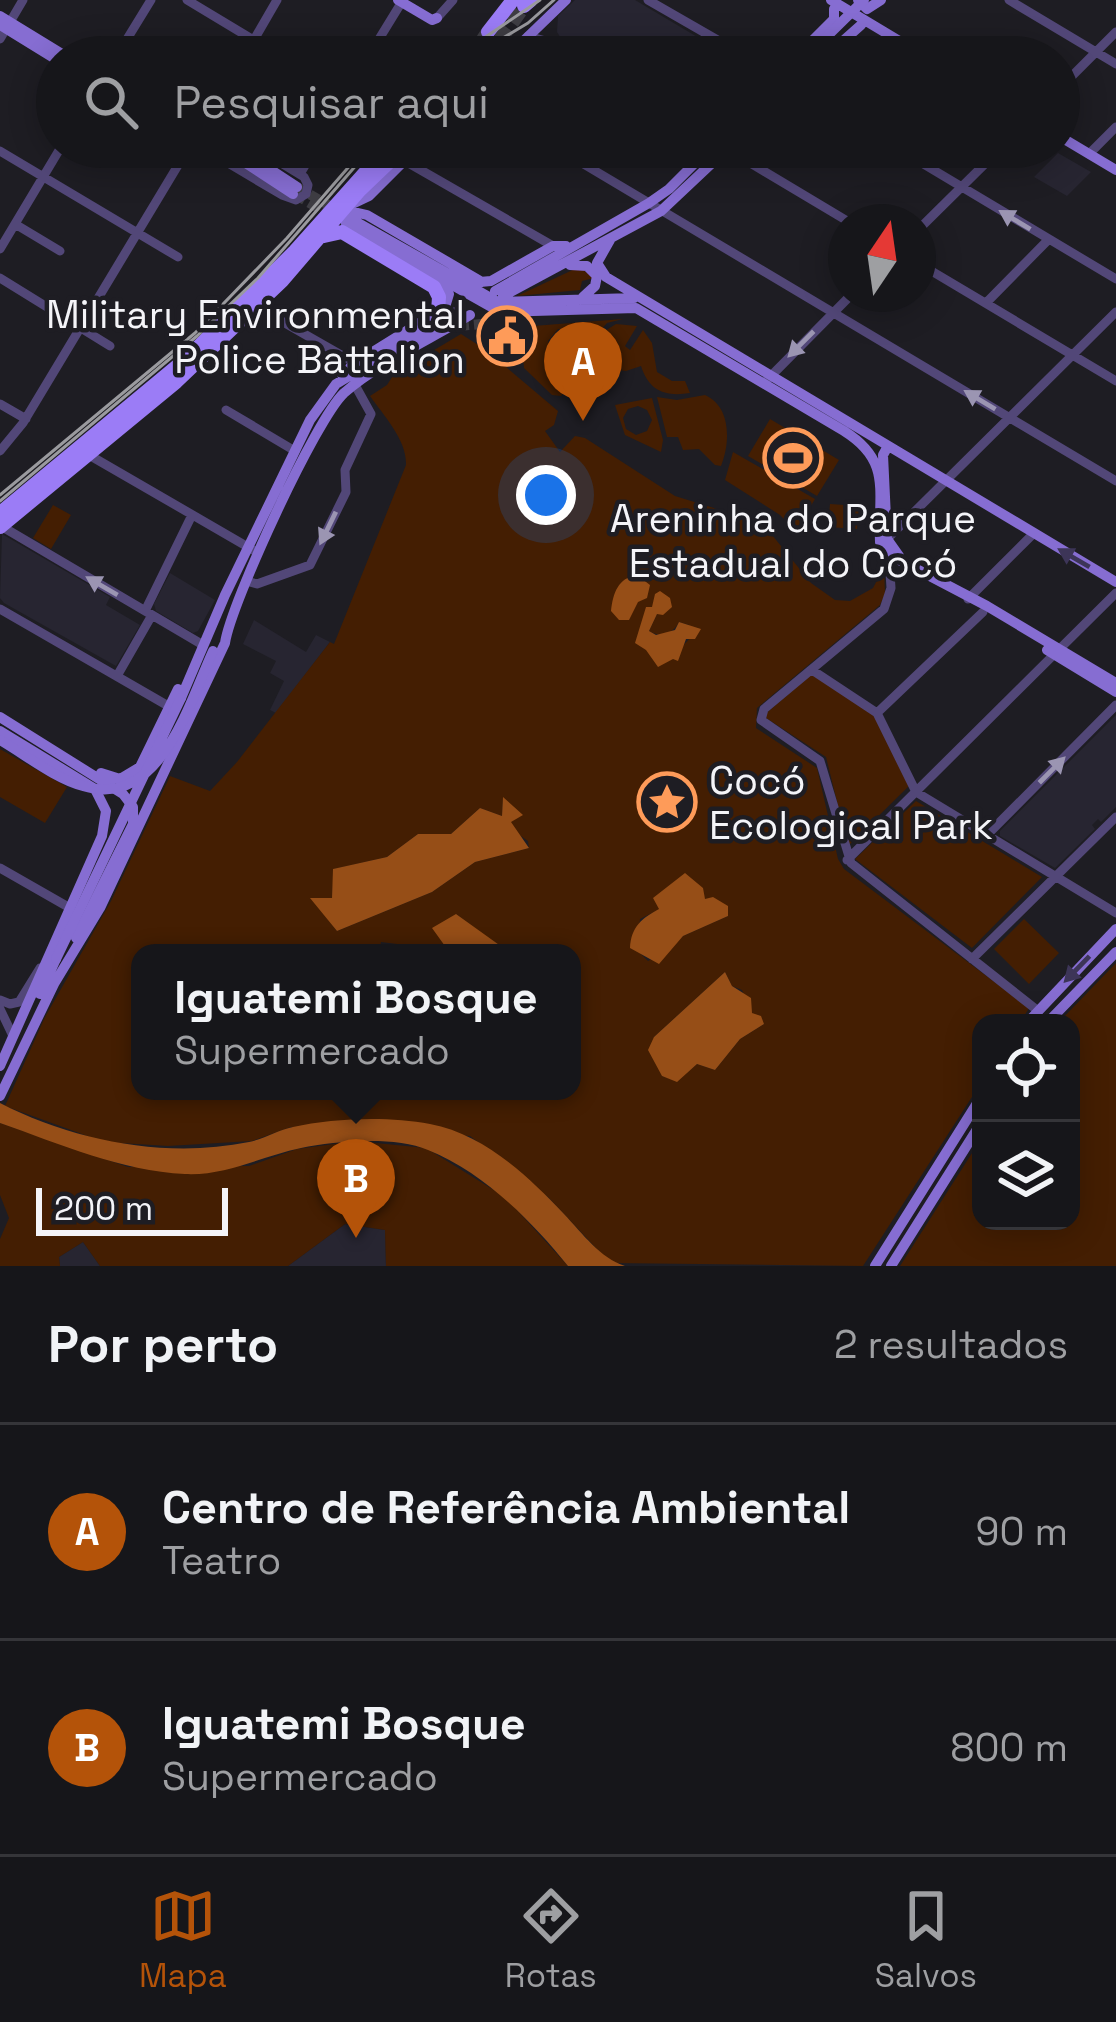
<!DOCTYPE html>
<html lang="pt">
<meta charset="utf-8">
<style>
:root{--surface:#16161a;--page:#1f1f23;--text:#f1f3f6;--muted:#9e9fa2;--line:#353539;--accent:#b45309}
body{margin:0;font-family:"Space Grotesk",sans-serif;background:var(--page);color:var(--text)}
.controls{position:absolute;right:36px;bottom:36px;display:grid;overflow:hidden;border-radius:24px;box-shadow:0 6px 30px #0003}
.controls button{width:108px;height:108px;display:grid;place-items:center;padding:0;border:0;border-bottom:3px solid var(--line);background:var(--surface);color:var(--text);font:60px sans-serif}
.compass{position:absolute;left:828px;top:204px;width:108px;height:108px;border-radius:50%;background:var(--surface);box-shadow:0 6px 30px #0003;rotate:13deg}
.scale{position:absolute;left:36px;bottom:30px;width:192px;box-sizing:border-box;padding-left:12px;border:6px solid #f4f4f8;border-top:0;font-size:33px;line-height:42px;white-space:nowrap;color:#f4f4f8;-webkit-text-stroke:9px #1e1d23;paint-order:stroke}
.you{position:absolute;left:546px;top:495px;width:42px;height:42px;margin:-30px;border:9px solid #fff;border-radius:50%;background:#1a73e8;box-shadow:0 0 0 18px #1a73e833}
.badge{display:grid;place-items:center;width:78px;height:78px;border-radius:50%;background:var(--accent);color:#fff;font-size:39px;font-weight:700}
.pin{position:absolute;translate:-50% -99px;filter:drop-shadow(0 3px 6px #0008)}
.pin::after{content:'';position:absolute;top:63px;width:42px;height:36px;background:inherit;clip-path:polygon(0 0,100% 0,50% 100%)}
.popup{position:absolute;left:131px;top:944px;width:450px;height:156px;box-sizing:border-box;display:grid;place-content:center;border-radius:24px;background:var(--surface);filter:drop-shadow(0 3px 9px #0005);font-size:39px;white-space:nowrap;color:var(--muted)}
.popup b{font-size:45px;color:var(--text)}
.popup::after{content:'';position:absolute;left:50%;top:100%;margin-left:-24px;border:24px solid transparent;border-top-color:var(--surface)}
.list{margin:0;padding:0;list-style:none}
h2{display:flex;justify-content:space-between;align-items:center;height:156px;margin:0;padding:0 48px;font-size:51px}
h2 small{font-size:39px;font-weight:400;color:var(--muted)}
.list li{display:grid;grid-template-columns:78px 1fr auto;gap:36px;align-items:center;box-sizing:border-box;height:216px;padding:0 48px;border-top:3px solid var(--line)}
.list b{display:block;font-size:45px;white-space:nowrap}
.list p{margin:0;font-size:39px;white-space:nowrap;color:var(--muted)}
.list em{font-size:39px;font-style:normal;color:var(--muted)}
.icon{flex:none;width:66px;height:66px;fill:none;stroke:currentColor;stroke-width:2;stroke-linecap:round;stroke-linejoin:round}
.map{position:relative;flex:none;width:1116px;height:1266px;overflow:hidden}
.search{position:absolute;background:var(--surface);box-shadow:0 6px 30px #0003;left:36px;right:36px;top:36px;height:132px;display:flex;align-items:center;gap:30px;box-sizing:border-box;padding:0 42px;border-radius:66px;color:var(--muted);font-size:45px}
.sheet{height:588px;background:var(--surface)}
nav{display:flex;justify-content:space-around;align-items:center;box-sizing:border-box;height:168px;border-top:3px solid var(--line);background:var(--surface);font-size:33px;color:var(--muted)}
nav a{display:grid;justify-items:center;gap:6px}
nav .on{color:var(--accent)}
.map>svg:first-child{display:block}
</style>
<div class="map">
<svg width="1116" height="1266" viewBox="0 0 1116 1266">
<rect width="100%" height="100%" fill="#1e1d23"/>
<path fill="#272531" d="M575 0H635L731 57H584L566 46 557 32 558 16Z
M1058 153 1091 172 1067 196 1034 177Z
M2 534 110 597 106 605 140 625 116 666 4 603 0 598Z
M170 573 215 600 198 631 193 633 156 611 154 604Z
M254 620 306 652 316 635 330 642 276 713 270 710 284 681 270 673 276 661 243 644Z
M1116 715V807L1101 822 1098 819 1092 825 1095 829 1055 868 1000 836V831Z
M345 1224 385 1230 386 1266H288Z
M83 1242 100 1266H60L59 1257Z"/>
<path fill="#441e02" fill-rule="evenodd" d="M579 267 594 278 582 281 580 290 517 296Z
M623 319 607 323C580 352 609 360 604 387L585 384 579 363 570 359V351L588 346 589 336 581 331 558 329 548 341 564 392 561 396 552 395 524 368 520 327Z
M616 324 637 326 625 346 630 350 643 330 652 343 657 372 672 381H685L690 393C665 397 649 391 641 366L626 371 608 369 599 344 605 331Z
M461 334 486 350 558 411 554 425 545 431 560 452 575 436 585 438 675 496 756 521 768 530 811 583 835 600 850 601 873 588 884 567 885 594 880 605 757 708 756 728 817 768 838 859 844 869 1029 1008 1020 1023H981V1083L863 1266 610 1263 548 1197 470 1136 291 1127 252 1141 168 1146 104 1142 5 1106 45 1017 111 901 170 776 210 791 237 762 330 642 334 644 406 465C407 440 384 416 370 396L387 385 394 374ZM657 598V614L649 631C660 638 673 634 679 622L689 625 692 636 678 651 641 632ZM503 799 522 815 510 822 515 832 528 841 529 848 475 862 432 892 337 931 312 898H332L334 869 387 857 418 834H451L480 808 502 816ZM705 900 728 916 683 936 667 951 648 961 637 950 640 919 660 909ZM456 914 501 948 495 953H572V1091H140V953H379L381 942 405 945 417 953H450ZM725 972 732 986 742 990 752 1013 764 1024 740 1039 715 1070 697 1064 677 1081 662 1076 654 1037Z
M559 334 584 340 583 344 568 346 563 351V357L576 369 574 384 565 376 553 347Z
M705 395C732 407 730 444 721 466L715 465 699 449 683 450 678 437H667L657 397 677 400Z
M652 398 663 440 661 452 625 435 615 405ZM638 406 647 410 652 420 647 431 636 435 626 429 623 418 628 409Z
M770 419 839 460 817 496 748 456Z
M733 452 815 499 796 531 780 515 725 480Z
M830 504 859 506 857 529 828 527Z
M53 505 71 515 51 549 33 538Z
M812 674 875 714 910 785 848 846 826 757 763 716Z
M0 749 67 787 45 823 0 797Z
M916 801 1042 877 972 948 855 859Z
M1024 919 1059 953 1029 984 994 949Z
M1116 963V1266H900L981 1139V1221H1071V1023H1058Z
M0 1123 128 1167 249 1166 297 1149 356 1141 426 1148 505 1197 568 1266H386L385 1230 345 1224 288 1266H100L83 1242 59 1257 60 1266H0V1239L9 1218 0 1195Z"/>
<path fill="#964e17" d="M637 575 650 585 647 598 638 602 629 620H619L611 611C613 593 618 578 637 575Z
M660 591 670 598 672 607 663 615 657 614 649 631 656 635 675 630 679 622 701 629 695 639H686L678 661 673 659 658 667 646 650 635 643 646 607H652L655 594Z
M503 797 523 815 511 822 529 848 475 862 432 892 337 931 310 898H332L333 869 387 857 418 834H451L480 808 502 816Z
M685 873 703 888 705 899 713 897 728 906V916L683 936 659 964 630 948C631 927 642 918 659 909L653 898Z
M456 914 502 947 495 953H450L432 928Z
M725 972 732 986 751 998 752 1013 761 1016 764 1024 740 1039 715 1070 697 1064 677 1082 662 1076 648 1050 654 1037Z
M0 1103C74 1141 166 1159 249 1142 264 1139 278 1130 293 1127 334 1118 388 1116 430 1124 484 1134 528 1176 564 1214 583 1234 600 1258 625 1266H568C532 1221 483 1172 428 1150 395 1136 336 1141 301 1148 262 1156 226 1176 185 1174 121 1171 60 1144 0 1123Z"/>
<g fill="none" stroke-linecap="round" stroke-linejoin="round">
<path stroke="#3e3d43" stroke-width="10" stroke-dasharray="10 5" stroke-linecap="butt" d="M297 187 335 209
M296 195 332 216
M459 326 527 320"/>
<path stroke="#3e3d43" stroke-width="14" stroke-dasharray="14 7" stroke-linecap="butt" d="M471 57 488 32
M488 57 524 6"/>
<path stroke="#524778" stroke-width="9" d="M187 0 282 57
M648 0 747 57
M1009 0 1116 64
M437 18 453 0
M528 36 549 42 574 57
M0 39 23 0
M116 57 151 0
M244 57 277 0
M368 57 403 0
M1059 89 1116 32
M201 147 282 195 296 200 306 194 308 185 304 177 255 147
M555 147 1116 481
M895 147 1116 279
M727 149 849 222
M0 151 178 257
M1089 154 1116 127
M405 161 553 246
M300 174 316 147
M15 224 60 251
M918 230 1002 147
M0 249 61 147
M918 263 1116 381
M0 278 110 346
M986 303 1048 240
M255 306 355 363
M767 380 852 294
M0 404 26 419
M226 410 295 451
M0 451 23 423 189 147
M89 455 255 551
M1 526 203 645
M887 539 1116 312
M889 557 891 588 884 609 764 709 761 720 820 761 851 863 1037 1010
M246 581 257 584 310 565 346 492 345 470 371 414 355 385
M968 599 1033 534
M0 609 170 707
M145 611 192 515
M812 670 877 713 916 792 1116 913
M117 676 152 615
M877 713 983 612
M987 835 1116 705
M847 860 1116 593
M0 868 70 908
M972 959 1116 817
M0 1000 10 1004 19 1002 40 968
M0 1009 13 1036"/>
<path stroke="#866dd2" stroke-width="10" d="M398 0 432 20 437 18
M831 0 926 57
M858 0 867 9 881 0
M0 16 67 57
M0 25 57 60
M507 57 566 0
M796 57 834 19V9
M825 57 861 25
M1059 136 1116 170
M221 147 293 194
M236 147 297 187
M348 206 369 196 418 147
M353 220 498 302 634 298
M345 221 354 212 367 215 482 282
M346 225 500 312 636 308 844 431C892 461 878 491 880 542L884 552 987 606 1116 683
M610 240 597 263 606 277 1116 582
M570 265 587 266 597 276 595 286 583 297
M480 282 491 281 553 246H566
M495 291 649 203 669 189 711 147
M503 296 661 211 729 147
M342 375 355 363 445 307 449 294 443 284
M888 446 883 455 887 539 899 556
M1047 650 1116 692
M181 698 225 595 310 420 336 384 461 309
M0 717 123 794 133 807V824L76 938
M0 731 95 789 106 811 102 836 0 1066
M101 773 120 779 140 767 178 689
M40 994 56 959
M1027 1023 1116 929
M1047 1023 1116 952
M0 1096 54 984 100 908 225 643C231 603 316 419 344 393 380 362 429 340 470 315
M875 1266 981 1097
M891 1266 981 1123"/>
<path stroke="#9b7cf6" stroke-width="14" d="M524 6 531 0
M488 32 513 0
M324 236 342 232 434 287 439 297 438 312
M0 513 187 358 295 251 388 147
M0 527 176 382 282 281 359 191 405 147"/>
<path stroke="#9a9a9e" stroke-width="3" d="M456 57 540 0
M0 495 195 333 287 238 366 147"/>
<path stroke="#9a9a9e" stroke-width="3" d="M471 57 528 23 554 0
M0 501 197 336 258 278 372 147"/>
<path stroke="#866dd2" stroke-width="10" d="M806 57 864 0
M0 740C26 755 54 778 83 786 160 810 189 703 213 651
M56 959 181 698"/>
</g>
<defs><path id="oneway-solid" d="M-6-.8H1V-3.2L6.5 0L1 3.2V.8H-6Z" transform="scale(3)"/></defs>
<g fill="#9b95b2">
<use href="#oneway-solid" transform="translate(1015 220) rotate(-149)"/>
<use href="#oneway-solid" transform="translate(801 344) rotate(135)"/>
<use href="#oneway-solid" transform="translate(980 400) rotate(-149)"/>
<use href="#oneway-solid" transform="translate(328 528) rotate(116)"/>
<use href="#oneway-solid" transform="translate(102 586) rotate(-150)"/>
<use href="#oneway-solid" transform="translate(1052 770) rotate(-45)"/>
</g>
<g fill="#3d3558">
<use href="#oneway-solid" transform="translate(1074 558) rotate(-150)"/>
<use href="#oneway-solid" transform="translate(1077 969) rotate(134)"/>
</g>
<defs>
<g id="civic-ring" transform="scale(3)"><circle r="9.5" fill="#1e1d23" stroke="#fe9b59" stroke-width="1.5"/><path d="M-.6-6.5H3V-4.5H.6V-3L4-1V1h2V6H-6V1h2V-1L-.6-3ZM-1.2 2.5V6h2.4V2.5Z" fill="#fe9b59"/></g>
<g id="stadium-ring" transform="scale(3)"><circle r="9.5" fill="#1e1d23" stroke="#fe9b59" stroke-width="1.5"/><path d="M0-5a6.5 5 0 1 0 0 10a6.5 5 0 1 0 0-10ZM-3.5-1.8h7v3.6h-7Z" fill="#fe9b59"/></g>
<g id="sight-ring" transform="scale(3)"><circle r="9.5" fill="#1e1d23" stroke="#fe9b59" stroke-width="1.5"/><path d="M0-6L1.8-2.2L6-1.7L2.9 1.2L3.7 5.4L0 3.3L-3.7 5.4L-2.9 1.2L-6-1.7L-1.8-2.2Z" fill="#fe9b59"/></g>
</defs>
<g fill-rule="evenodd">
<use href="#civic-ring" x="507" y="336"/>
<use href="#stadium-ring" x="793" y="458"/>
<use href="#sight-ring" x="667" y="802"/>
</g>
<g text-anchor="middle" dominant-baseline="central" stroke-width="9" stroke-linejoin="round" paint-order="stroke">
<g font-size="39" fill="#f4f4f8" stroke="#1e1d23" text-anchor="end">
<text x="465" y="314">Military Environmental<tspan x="465" dy="45">Police Battalion</tspan></text>
<text x="793" y="518" text-anchor="middle">Areninha do Parque<tspan x="793" dy="45">Estadual do Cocó</tspan></text>
<text x="709" y="780" text-anchor="start">Cocó<tspan x="709" dy="45">Ecological Park</tspan></text>
</g>
</g>
</svg>
<div class="controls">
<button><svg class="icon" aria-label="locate" viewBox="0 0 24 24"><circle cx="12" cy="12" r="6"/><path d="M12 2v4M12 18v4M2 12h4M18 12h4"/></svg></button>
<button><svg class="icon" aria-label="layers" viewBox="0 0 24 24"><path d="M12 4l9 5-9 5-9-5zM3 14l9 5 9-5"/></svg></button>
</div>
<svg class="compass" viewBox="-18 -18 36 36"><path d="M0-13l5 13h-10z" fill="#e53935"/><path d="M0 13l5-13h-10z" fill="#9e9fa2"/></svg>
<div class="scale">200 m</div>
<div class="you"></div>
<div class="pin badge" style="left:583px;top:421px">A</div>
<div class="pin badge" style="left:356px;top:1238px">B</div>
<div class="popup"><b>Iguatemi Bosque</b>Supermercado</div>
<div class="search"><svg class="icon" aria-label="search" viewBox="0 0 24 24"><circle cx="10" cy="10" r="6"/><path d="M15 15l6 6"/></svg>Pesquisar aqui</div>
</div>
<section class="sheet">
<h2>Por perto<small>2 resultados</small></h2>
<ul class="list">
<li><span class="badge">A</span><div><b>Centro de Referência Ambiental</b><p>Teatro</p></div><em>90 m</em></li>
<li><span class="badge">B</span><div><b>Iguatemi Bosque</b><p>Supermercado</p></div><em>800 m</em></li>
</ul>
</section>
<nav>
<a class="on"><svg class="icon" aria-label="map" viewBox="0 0 24 24"><path d="M3 6l6-2 6 2 6-2v14l-6 2-6-2-6 2zM9 4v14M15 6v14"/></svg>Mapa</a>
<a><svg class="icon" aria-label="directions" viewBox="0 0 24 24"><path d="M12 3l9 9-9 9-9-9zM9 14v-3h6M13 9l2 2-2 2"/></svg>Rotas</a>
<a><svg class="icon" aria-label="saved" viewBox="0 0 24 24"><path d="M7 4h10v16l-5-4-5 4z"/></svg>Salvos</a>
</nav>
